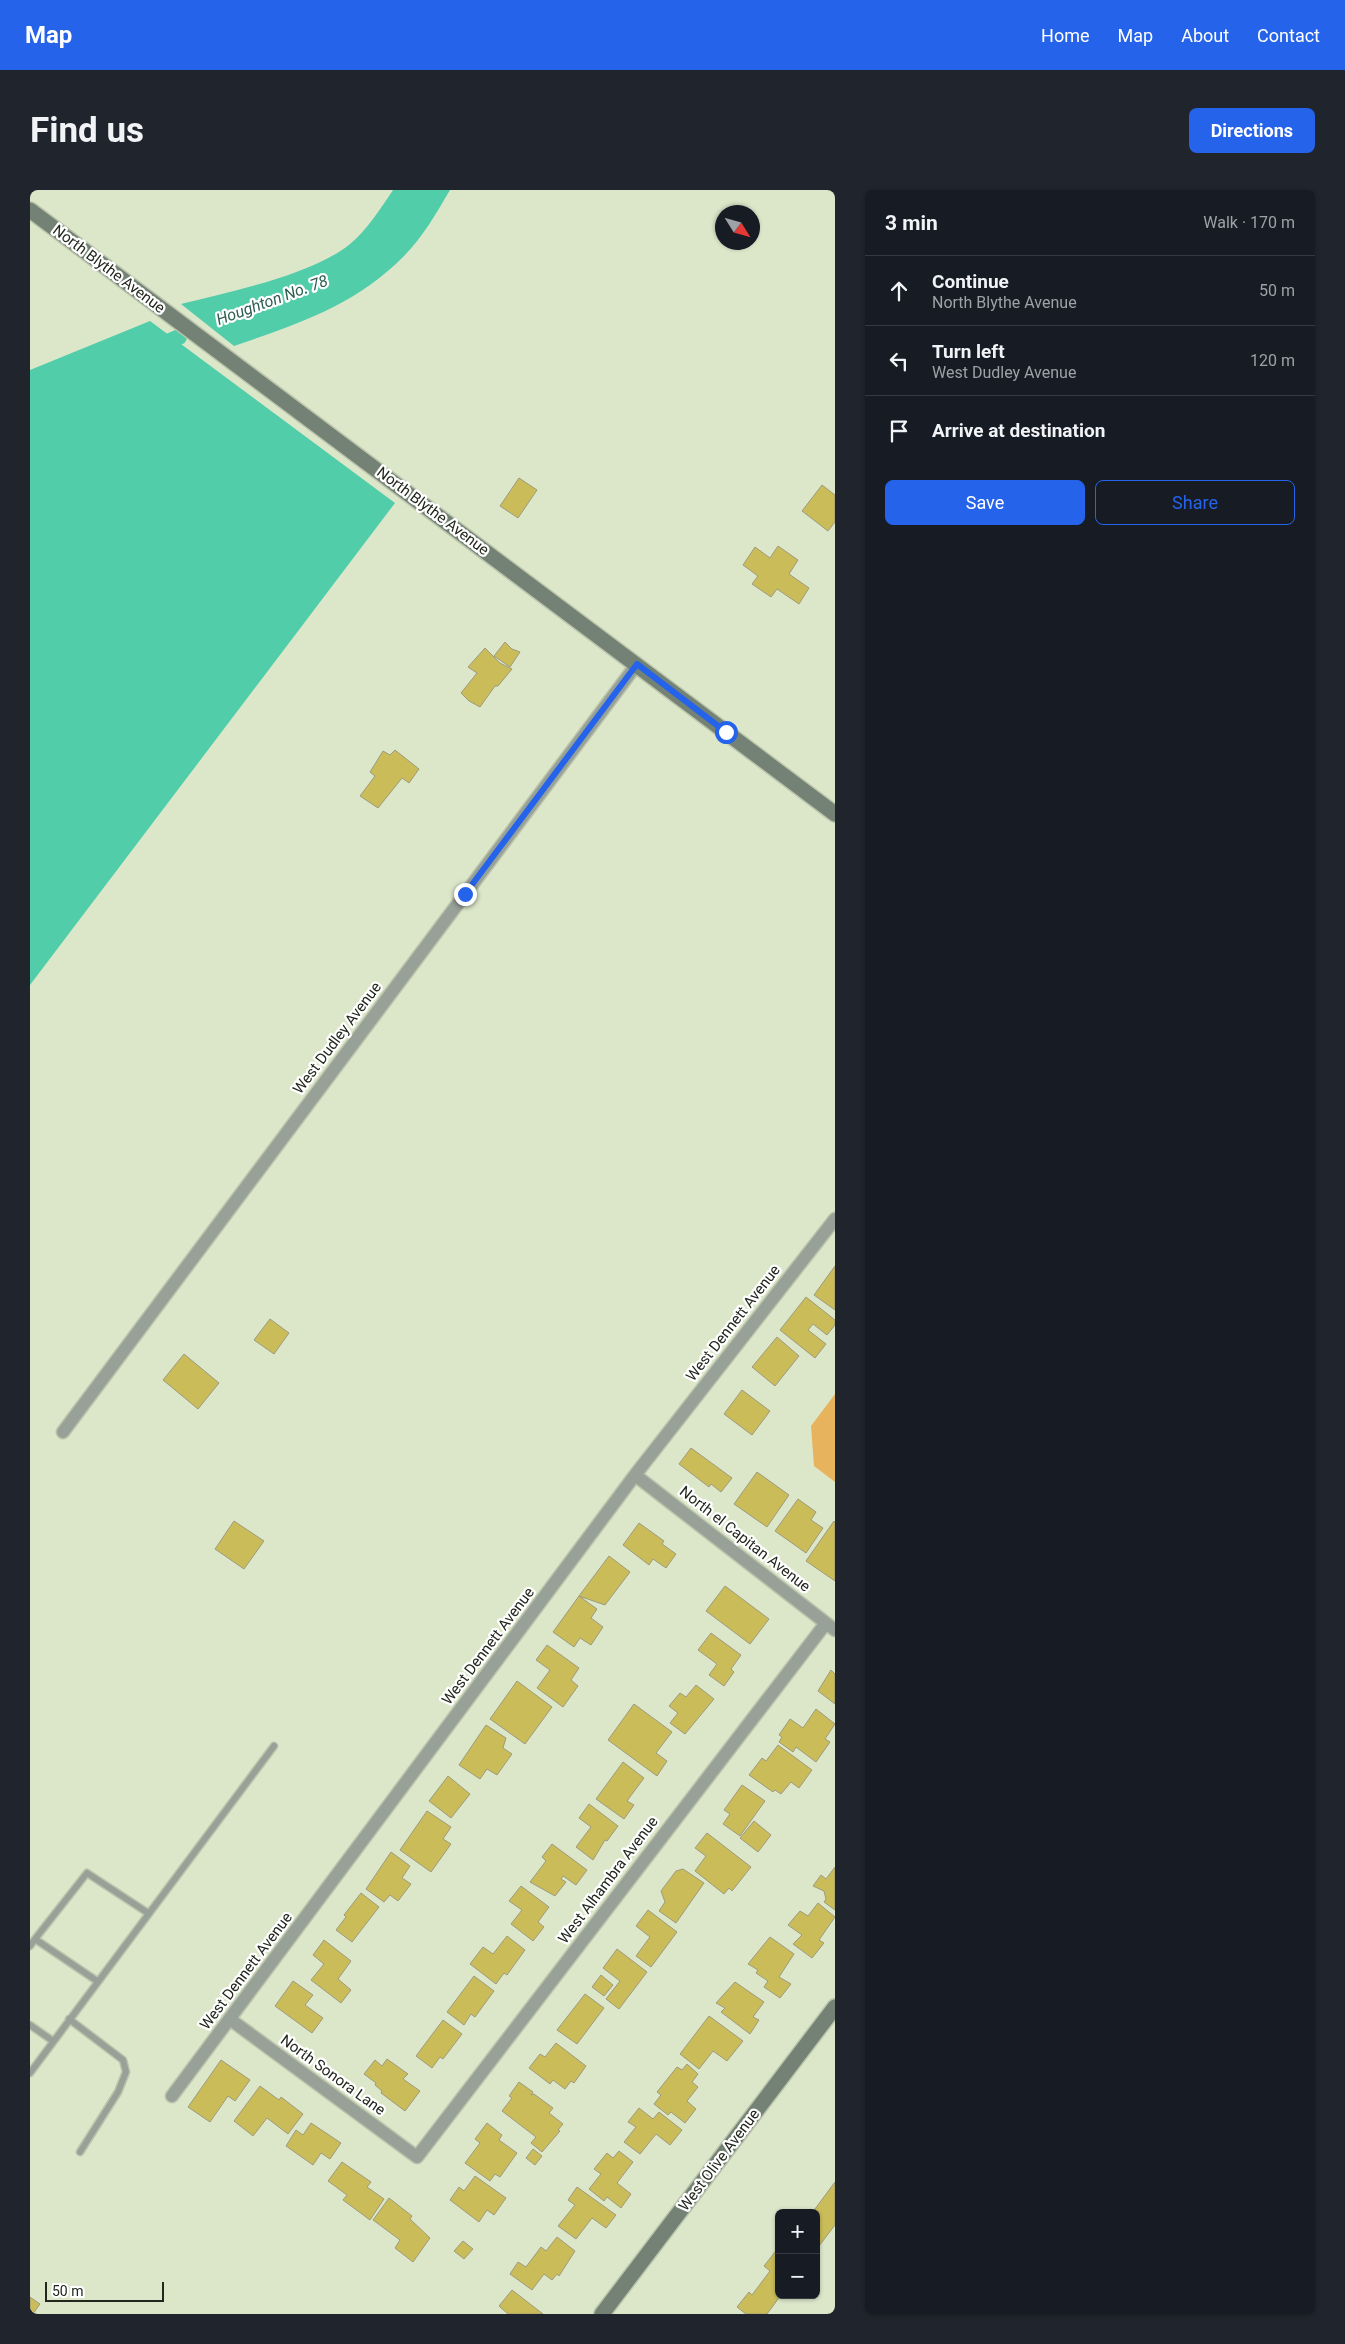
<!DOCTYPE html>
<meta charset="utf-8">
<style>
:root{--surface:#171b24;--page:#20242c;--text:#f1f3f6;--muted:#9ea1a6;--line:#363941;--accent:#2563eb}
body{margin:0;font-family:Roboto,sans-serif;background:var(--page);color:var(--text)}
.controls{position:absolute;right:15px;bottom:15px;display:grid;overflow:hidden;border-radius:8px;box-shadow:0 1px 4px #0004}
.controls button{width:45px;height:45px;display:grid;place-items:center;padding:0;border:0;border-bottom:1px solid var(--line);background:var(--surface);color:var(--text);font:25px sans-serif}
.compass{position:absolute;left:685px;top:15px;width:45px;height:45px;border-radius:50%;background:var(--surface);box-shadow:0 1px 4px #0004;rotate:127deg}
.scale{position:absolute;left:15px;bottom:12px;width:119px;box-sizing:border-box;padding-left:5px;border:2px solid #22261c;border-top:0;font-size:14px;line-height:18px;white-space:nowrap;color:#22261c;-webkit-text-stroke:4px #fff;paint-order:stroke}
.stop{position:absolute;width:15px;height:15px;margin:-11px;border:4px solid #2563eb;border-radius:50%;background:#fff}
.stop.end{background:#2563eb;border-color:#fff;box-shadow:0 1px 5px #0008}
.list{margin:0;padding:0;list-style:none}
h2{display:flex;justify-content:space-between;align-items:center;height:65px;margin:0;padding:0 20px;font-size:21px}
h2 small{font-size:16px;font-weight:400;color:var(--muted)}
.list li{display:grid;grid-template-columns:32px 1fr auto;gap:15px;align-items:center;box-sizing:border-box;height:70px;padding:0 20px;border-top:1px solid var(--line)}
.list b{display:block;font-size:19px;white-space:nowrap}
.list p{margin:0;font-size:16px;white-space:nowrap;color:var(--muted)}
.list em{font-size:16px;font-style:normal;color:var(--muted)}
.actions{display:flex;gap:10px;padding:15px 20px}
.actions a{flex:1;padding:11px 0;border:1px solid var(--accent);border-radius:8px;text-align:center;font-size:18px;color:var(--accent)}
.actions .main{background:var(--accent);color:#fff}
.icon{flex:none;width:28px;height:28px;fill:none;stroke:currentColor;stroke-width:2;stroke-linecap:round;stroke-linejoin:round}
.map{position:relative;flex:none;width:805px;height:2124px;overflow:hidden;border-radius:8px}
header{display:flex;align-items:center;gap:30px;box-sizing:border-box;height:70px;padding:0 25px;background:var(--accent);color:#fff}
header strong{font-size:24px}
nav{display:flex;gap:28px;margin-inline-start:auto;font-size:18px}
.intro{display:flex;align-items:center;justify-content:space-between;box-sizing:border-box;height:120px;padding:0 30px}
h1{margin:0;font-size:35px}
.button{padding:12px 22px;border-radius:8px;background:var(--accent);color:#fff;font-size:18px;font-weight:700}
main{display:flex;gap:30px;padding:0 30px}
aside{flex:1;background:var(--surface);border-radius:8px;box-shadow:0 1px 4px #0004}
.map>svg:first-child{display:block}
</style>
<header>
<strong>Map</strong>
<nav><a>Home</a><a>Map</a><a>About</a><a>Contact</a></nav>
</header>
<div class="intro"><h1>Find us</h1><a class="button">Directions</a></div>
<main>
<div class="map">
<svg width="805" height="2124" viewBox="0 0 805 2124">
<rect width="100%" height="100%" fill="#dce7ca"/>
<path fill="#e7b35c" d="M805 1204V1292L784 1276 781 1236Z"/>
<path fill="#52cdaa" d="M363 0H420C407 22 393 47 374 66 326 115 268 134 204 156L151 114C199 102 282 85 320 54 337 40 351 18 363 0Z
M120 131 365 313 0 795V180Z"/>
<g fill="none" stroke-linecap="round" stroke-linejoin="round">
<path stroke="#52cdaa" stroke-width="16" d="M123 158 149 147"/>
</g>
<path fill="#cabc59" stroke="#9e9a7e" d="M489 288 507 300 488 328 470 316Z
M792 295 805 305V332L798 341 772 321Z
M748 356 768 370 759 384 779 398 769 414 747 399 741 407 722 394 728 386 713 375 725 357 740 368Z
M475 452 482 459 490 462 480 477 464 466Z
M455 458 470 473 482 479 468 496H465L450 517 439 511 431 503 447 483 438 477Z
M365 560 389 579 379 593 372 588 348 618 330 606 345 586 340 582 353 561 360 565Z
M805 1076V1120L784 1105Z
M776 1107 805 1130V1135L797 1145 783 1134 778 1140 796 1154 785 1168 750 1140Z
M240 1129 259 1143 244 1164 224 1150Z
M747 1147 769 1166 745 1196 722 1177Z
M154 1164 189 1193 168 1219 133 1190Z
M712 1200 740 1221 722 1245 694 1224Z
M661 1258 702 1288 691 1302 681 1294 679 1297 649 1274Z
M727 1282 759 1305 737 1337 704 1314Z
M768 1309 786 1322 781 1330 793 1338 776 1363 745 1341Z
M204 1331 234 1351 214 1379 185 1359Z
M804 1331 805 1332V1391L776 1371Z
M609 1333 634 1351 632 1354 646 1364 636 1378 623 1369 619 1375 593 1355Z
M579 1366 600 1382 575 1415 549 1406Z
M695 1396 739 1429 720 1454 676 1421Z
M549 1406 567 1419 561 1428 573 1437 561 1455 550 1448 544 1457 523 1442Z
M681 1443 711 1465 701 1479 704 1482 694 1496 679 1485 687 1474 668 1460Z
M517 1455 549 1478 541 1490 548 1496 533 1517 507 1498 520 1480 506 1470Z
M801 1480 805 1484V1514L788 1501Z
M487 1491 522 1517 495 1554 460 1529Z
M666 1495 684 1509 655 1544 640 1533 648 1523 639 1516 650 1503 656 1507Z
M604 1514 642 1542 626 1563 637 1571 627 1586 578 1550Z
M786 1519 805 1534 795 1549 800 1552 786 1572 766 1557 763 1562 749 1552 752 1547 749 1545 760 1529 773 1538Z
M456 1535 476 1548 473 1558 482 1564 467 1585 457 1579 450 1589 429 1575Z
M748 1555 782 1580 769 1598 761 1592 751 1604 745 1600 743 1602 719 1585 732 1568 736 1571Z
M593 1572 614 1588 597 1611 604 1615 594 1629 566 1609Z
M418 1586 440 1604 421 1628 399 1611Z
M712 1595 735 1611 710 1646 693 1634 700 1624 694 1620Z
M559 1614 588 1636 577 1651 575 1650 563 1670 546 1657 561 1637 549 1628Z
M397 1621 421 1637 413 1649 421 1654 401 1682 370 1660Z
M724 1631 741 1645 728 1662 710 1648Z
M677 1643 721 1677 702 1701 699 1698 694 1704 665 1681 676 1666 665 1658Z
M522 1654 557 1680 546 1695 533 1686 531 1689 536 1692 525 1706 500 1692 516 1671 512 1667Z
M361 1662 380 1676 372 1688 381 1694 368 1711 360 1705 354 1712 336 1699Z
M805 1677V1720L794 1712 796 1709 794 1701 783 1696 791 1685 796 1689Z
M653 1679 674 1693 646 1733 629 1721 635 1712 631 1701 646 1681Z
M491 1696 519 1717 508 1732 514 1737 503 1751 481 1734 492 1720 479 1711Z
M331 1703 349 1717 322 1752 306 1740 316 1727 314 1725Z
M788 1713 805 1727 789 1750 794 1753 782 1768 763 1754 772 1745 758 1735 770 1721 778 1726Z
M618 1720 647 1742 621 1777 606 1766 620 1747 606 1736Z
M477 1746 495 1760 477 1785 474 1783 466 1794 440 1774 453 1757 463 1764Z
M740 1747 764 1764 749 1787 761 1794 750 1808 734 1797 738 1791 726 1783 728 1780 718 1774Z
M294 1750 321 1771 308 1789 321 1800 311 1813 281 1790 294 1774 283 1765Z
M587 1759 617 1782 589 1819 576 1809 590 1791 573 1778Z
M571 1785 583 1795 574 1806 562 1797Z
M444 1786 464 1801 445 1827 441 1824 434 1835 417 1822Z
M263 1791 283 1805 275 1815 293 1828 282 1843 245 1816Z
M705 1792 734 1812 723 1827 729 1830 720 1844 691 1822 695 1818 686 1813Z
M555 1804 574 1818 547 1854 527 1840Z
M679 1826 713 1851 697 1871 683 1861 669 1879 650 1864Z
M413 1830 432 1844 413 1869 410 1867 402 1878 386 1866Z
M526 1853 556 1876 544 1893 541 1891 535 1899 523 1890 520 1894 499 1878 510 1864 515 1867Z
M357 1869 378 1884 373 1889 390 1901 375 1921 351 1903 352 1901 345 1895 346 1893 334 1884 345 1870 352 1876Z
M191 1870 220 1890 205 1911 198 1906 180 1932 158 1917Z
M657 1874 668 1884 662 1892 668 1897 657 1911 666 1919 655 1933 641 1922 638 1925 624 1914 631 1905 627 1902 647 1877 652 1880Z
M489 1892 503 1902 501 1905 504 1904 523 1918 519 1923 533 1934 528 1940 530 1941 512 1962 501 1953 506 1947 472 1921 482 1908 479 1906Z
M230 1896 249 1910 251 1907 273 1924 258 1944 237 1928 223 1946 204 1931Z
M609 1918 623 1929 629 1922 652 1940 640 1955 626 1944 610 1964 594 1952 606 1937 598 1932Z
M281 1933 311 1953 300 1969 291 1963 283 1975 256 1956 266 1940 273 1945Z
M457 1933 472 1945 469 1950 487 1963 470 1987 465 1984 460 1991 435 1973 450 1953 445 1949Z
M503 1959 512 1966 505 1975 496 1968Z
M589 1961 603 1972 587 1993 601 2004 591 2018 577 2007 574 2011 559 1999 571 1984 564 1979 577 1963 583 1968Z
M312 1972 341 1992 337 1997 354 2009 340 2030 313 2010 317 2005 298 1991Z
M445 1986 476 2008 464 2025 457 2020 449 2032 420 2010 429 1997 434 2001Z
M805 1992V2035L786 2060V2023H782Z
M547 1997 586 2025 576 2038 562 2028 546 2049 528 2036 545 2015 538 2010Z
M359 2008 382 2026 380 2029 400 2048 383 2072 365 2058 370 2050 343 2030Z
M527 2047 545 2061 529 2086 527 2084 522 2090 514 2084 502 2100 480 2084 488 2072 496 2077 511 2057 516 2061Z
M433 2051 443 2059 434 2069 424 2061Z
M749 2057V2105H751L737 2124H716L707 2117 719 2102 722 2105 740 2081 734 2076Z
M482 2100 513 2124H478L469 2116Z
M0 2107 10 2114 3 2124H0Z"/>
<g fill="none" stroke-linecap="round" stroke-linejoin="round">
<g stroke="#bbc4ab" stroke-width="9">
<path id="lane" d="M0 1756 5 1749
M67 1791 5 1749 57 1683 118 1723
M39 1829 93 1870 96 1882 88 1902 50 1962
M0 1835 23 1851
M0 1883 244 1556"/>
</g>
<g stroke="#bbc4ab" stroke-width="15">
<path id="street" d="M33 1242 607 474
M605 1285 805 1440
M201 1830 387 1967 796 1433
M142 1906 605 1285 805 1029"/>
</g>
<g stroke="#bbc4ab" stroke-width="18">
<path id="secondary" d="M0 20 805 624
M572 2124 805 1817"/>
</g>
<use href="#lane" stroke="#97a198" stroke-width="6"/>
<use href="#street" stroke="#97a198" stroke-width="12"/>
<use href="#secondary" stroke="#738274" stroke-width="15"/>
</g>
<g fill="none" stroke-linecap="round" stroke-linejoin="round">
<path stroke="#2563eb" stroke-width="6" d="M435 704 607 474 696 542"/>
</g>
<g text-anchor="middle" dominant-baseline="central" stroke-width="4.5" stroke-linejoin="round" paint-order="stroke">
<g font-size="15" fill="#22261c" stroke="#fff">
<text transform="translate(79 79) rotate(37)">North Blythe Avenue</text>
<text transform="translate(403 321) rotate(37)">North Blythe Avenue</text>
<text transform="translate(307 848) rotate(-53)">West Dudley Avenue</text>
<text transform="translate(703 1133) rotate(-52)">West Dennett Avenue</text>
<text transform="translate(715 1349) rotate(38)">North el Capitan Avenue</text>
<text transform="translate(458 1456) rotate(-53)">West Dennett Avenue</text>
<text transform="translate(578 1690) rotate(-53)">West Alhambra Avenue</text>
<text transform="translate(216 1781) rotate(-53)">West Dennett Avenue</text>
<text transform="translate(303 1885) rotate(36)">North Sonora Lane</text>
<text transform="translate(689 1970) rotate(-53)">West Olive Avenue</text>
</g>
<g font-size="16" font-style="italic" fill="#2d5f50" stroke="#fff">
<text transform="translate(242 110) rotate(-20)">Houghton No. 78</text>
</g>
</g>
</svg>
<div class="controls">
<button>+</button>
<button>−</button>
</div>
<svg class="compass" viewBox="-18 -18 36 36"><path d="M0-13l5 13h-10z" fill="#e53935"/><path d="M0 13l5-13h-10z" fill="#9ea1a6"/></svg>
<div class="scale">50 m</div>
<div class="stop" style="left:696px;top:542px"></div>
<div class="stop end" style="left:435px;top:704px"></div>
</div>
<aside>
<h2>3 min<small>Walk · 170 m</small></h2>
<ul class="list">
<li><svg class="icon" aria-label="ahead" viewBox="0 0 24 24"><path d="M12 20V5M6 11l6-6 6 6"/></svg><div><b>Continue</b><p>North Blythe Avenue</p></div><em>50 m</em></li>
<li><svg class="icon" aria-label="left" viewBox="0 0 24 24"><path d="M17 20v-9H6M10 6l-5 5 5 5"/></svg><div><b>Turn left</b><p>West Dudley Avenue</p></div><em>120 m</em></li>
<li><svg class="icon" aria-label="arrive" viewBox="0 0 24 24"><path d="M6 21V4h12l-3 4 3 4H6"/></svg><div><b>Arrive at destination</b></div></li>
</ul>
<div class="actions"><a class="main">Save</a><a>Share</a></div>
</aside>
</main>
